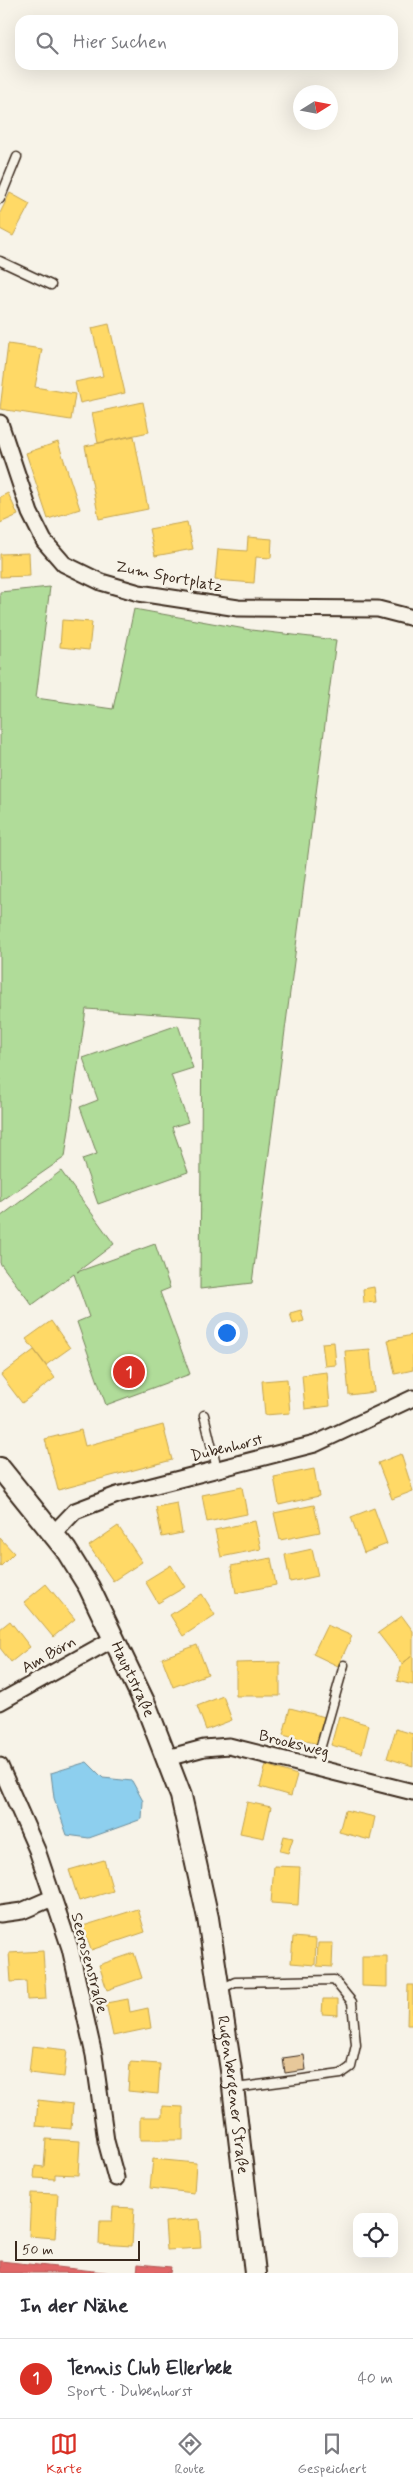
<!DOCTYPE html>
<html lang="de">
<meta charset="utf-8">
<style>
:root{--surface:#fff;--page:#f7f7f7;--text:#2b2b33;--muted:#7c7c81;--line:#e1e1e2;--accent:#d93025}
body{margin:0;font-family:Mynerve,sans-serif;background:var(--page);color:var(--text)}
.controls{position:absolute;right:15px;bottom:15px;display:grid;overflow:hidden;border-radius:10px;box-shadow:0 5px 20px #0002}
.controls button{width:45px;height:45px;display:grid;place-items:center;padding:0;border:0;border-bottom:1px solid var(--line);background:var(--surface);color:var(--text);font:25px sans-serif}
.compass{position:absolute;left:293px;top:85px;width:45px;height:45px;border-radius:50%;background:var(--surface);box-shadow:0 5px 20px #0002;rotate:79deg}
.scale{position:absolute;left:15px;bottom:12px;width:125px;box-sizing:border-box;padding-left:5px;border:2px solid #3b2a1e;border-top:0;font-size:14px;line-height:18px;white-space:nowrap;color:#3b2a1e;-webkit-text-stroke:4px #f7f3e8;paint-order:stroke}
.you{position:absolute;left:226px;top:1332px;width:18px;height:18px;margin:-12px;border:4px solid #fff;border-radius:50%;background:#1a73e8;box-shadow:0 0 0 8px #1a73e833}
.badge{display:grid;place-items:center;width:32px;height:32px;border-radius:50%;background:var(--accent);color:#fff;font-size:16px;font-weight:700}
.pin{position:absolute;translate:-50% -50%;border:2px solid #fff;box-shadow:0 1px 5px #0006}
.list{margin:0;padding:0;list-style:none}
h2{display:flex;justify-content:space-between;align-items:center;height:65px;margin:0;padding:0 20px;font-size:21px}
h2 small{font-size:16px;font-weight:400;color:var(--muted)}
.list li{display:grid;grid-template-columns:32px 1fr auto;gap:15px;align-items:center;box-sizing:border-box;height:80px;padding:0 20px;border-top:1px solid var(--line)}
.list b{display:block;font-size:19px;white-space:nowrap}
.list p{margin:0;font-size:16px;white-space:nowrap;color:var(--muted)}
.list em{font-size:16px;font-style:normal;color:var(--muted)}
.icon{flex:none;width:28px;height:28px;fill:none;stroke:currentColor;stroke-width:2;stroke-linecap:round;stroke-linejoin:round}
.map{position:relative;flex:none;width:413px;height:2273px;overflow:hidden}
.search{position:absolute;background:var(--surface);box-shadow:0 5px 20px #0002;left:15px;right:15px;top:15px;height:55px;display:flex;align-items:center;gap:12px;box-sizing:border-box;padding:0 18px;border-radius:15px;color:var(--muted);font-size:19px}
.sheet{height:145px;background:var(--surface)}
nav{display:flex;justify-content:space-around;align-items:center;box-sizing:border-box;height:70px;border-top:1px solid var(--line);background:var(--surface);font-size:14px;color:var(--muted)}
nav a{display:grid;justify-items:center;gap:2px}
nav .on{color:var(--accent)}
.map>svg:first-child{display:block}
</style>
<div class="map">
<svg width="413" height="2273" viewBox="0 0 413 2273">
<rect width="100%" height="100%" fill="#f7f3e8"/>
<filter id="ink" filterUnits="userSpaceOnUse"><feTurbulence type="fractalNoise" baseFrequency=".02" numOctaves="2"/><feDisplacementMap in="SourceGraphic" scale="10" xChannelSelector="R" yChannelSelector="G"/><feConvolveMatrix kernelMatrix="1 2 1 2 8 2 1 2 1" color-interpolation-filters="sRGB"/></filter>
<g filter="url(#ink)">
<path fill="#b0dc99" stroke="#76835c" d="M50 587 36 698 113 709 134 609 251 630 336 640 252 1283 200 1289 202 1017 86 1009 65 1157 0 1202V592Z
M178 1025 193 1068 171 1075 188 1122 172 1127 188 1172 98 1204 82 1159 97 1154 80 1107 98 1100 83 1058Z
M61 1171 114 1244 77 1272 155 1244 170 1288 160 1292 190 1374 106 1405 77 1322 89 1317 74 1274 32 1305 0 1263V1217Z"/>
<path fill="#8dcfee" stroke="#6c8d9b" d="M87 1762 103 1778 132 1781 143 1801 142 1819 89 1838 67 1835 54 1798 51 1773Z"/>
<path fill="#ffd966" stroke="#c4a450" d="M10 193 30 204 13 236 0 229V213Z
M109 324 125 393 80 403 75 382 103 376 92 328Z
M8 344 42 349 35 387 75 394 71 420 0 409Z
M143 402 149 432 98 443 92 413Z
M134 436 148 509 99 519 85 446Z
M58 442 80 509 48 519 26 453Z
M8 493 18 515 0 523V497Z
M187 522 193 549 155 556 149 529Z
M248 537 272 539 271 558 256 557 254 583 215 580 218 549 247 551Z
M29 553 30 576 0 577V554Z
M62 620 92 622 89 650 60 647Z
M374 1287 376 1302 364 1303 363 1289Z
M301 1310 304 1321 293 1324 290 1313Z
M51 1321 70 1348 46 1365 26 1339Z
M412 1335 413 1370 395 1374 388 1340Z
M334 1342 336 1365 325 1366 322 1343Z
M370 1349 374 1392 349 1395 345 1351Z
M34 1350 55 1378 22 1403 1 1375Z
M327 1372 330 1406 305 1409 302 1375Z
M287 1379 290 1413 265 1415 262 1381Z
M163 1425 172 1460 58 1490 45 1439 81 1430 85 1446Z
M401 1454 413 1491 392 1499 378 1463Z
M314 1469 319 1496 279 1505 274 1477Z
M242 1487 247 1514 207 1522 202 1495Z
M177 1503 182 1533 162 1537 156 1507Z
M314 1505 320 1532 280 1540 274 1513Z
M374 1508 387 1544 364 1553 351 1517Z
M255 1521 261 1549 221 1557 215 1530Z
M118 1526 142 1562 113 1581 89 1546Z
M0 1538 14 1553 0 1567Z
M312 1549 318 1576 290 1582 285 1555Z
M271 1558 276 1585 236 1593 231 1566Z
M171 1565 185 1587 158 1603 145 1581Z
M46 1584 75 1619 53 1637 24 1602Z
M202 1594 215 1615 183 1636 170 1615Z
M402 1616 413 1631V1655L402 1664 378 1633Z
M10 1621 30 1647 11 1662 0 1648V1629Z
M327 1625 352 1636 338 1666 313 1654Z
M197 1645 208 1674 173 1687 162 1658Z
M413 1655V1685L397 1681 402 1664Z
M280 1662V1696H236V1663Z
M223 1696 232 1720 206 1730 197 1706Z
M290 1708 325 1717 318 1744 283 1735Z
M339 1716 369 1725 362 1753 331 1745Z
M396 1729 413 1734V1766L387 1758Z
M266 1765 297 1775 291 1796 260 1787Z
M247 1802 271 1807 264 1838 240 1833Z
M345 1810 375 1817 370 1840 339 1832Z
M284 1836 293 1838 288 1853 280 1851Z
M104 1860 113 1891 79 1901 69 1870Z
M274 1866 300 1867 298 1905 271 1903Z
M138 1909 145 1932 91 1950 83 1926Z
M293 1937 316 1939 315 1965 291 1963Z
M318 1943H333L332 1967 317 1966Z
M43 1951 46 1999 27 2000 26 1981 11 1982 9 1953Z
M134 1953 142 1978 107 1990 99 1965Z
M362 1956H387V1987L362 1986Z
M408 1985H413V2025H407Z
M128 1999 130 2012 148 2008 151 2028 113 2036 106 2003Z
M323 1999H338V2015L322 2014Z
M32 2046 67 2050 64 2077 29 2073Z
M130 2062 160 2064 158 2094 128 2091Z
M38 2100 73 2104 71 2129 36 2126Z
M162 2106 183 2107V2140H140V2117H162Z
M46 2139 80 2141 78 2175 55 2174V2179L34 2178 35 2166 44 2167Z
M153 2159 196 2163 194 2193 150 2188Z
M31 2193 58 2194 55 2238 29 2236Z
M113 2207 134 2208 132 2246 99 2244 100 2221H112Z
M199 2219 201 2248 167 2250 165 2222Z"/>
<path fill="#e06666" stroke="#ae5450" d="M0 2261 113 2273H0Z
M138 2264 171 2267 170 2273H137Z"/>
<path fill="#e7c89a" stroke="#3b2a1e" d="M304 2055 306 2070 285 2073 283 2058Z"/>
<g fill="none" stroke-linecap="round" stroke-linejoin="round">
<g stroke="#3b2a1e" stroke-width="11">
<path id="service" d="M0 199 17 157
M0 261 51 285
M204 1415 217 1469
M315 1767 344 1665
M221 1989 235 1982 334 1980 352 2002 356 2045 351 2067 341 2074 235 2088"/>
</g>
<g stroke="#3b2a1e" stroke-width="19">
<path id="minor" d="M0 423 30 513 44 541 64 564 101 582 139 593 238 608 378 609 413 618
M54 1533 75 1511 117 1495 315 1444 413 1398
M0 1702 115 1638
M167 1758 204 1748 229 1746 413 1792
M0 1766 37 1850 70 1948 94 2055 106 2141 116 2178
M0 1914 22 1911 52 1898"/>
</g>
<g stroke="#3b2a1e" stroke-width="24">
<g id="secondary">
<path id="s1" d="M0 1468 66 1550 89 1587 147 1708 181 1796 208 1918 231 2070 255 2273"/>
</g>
</g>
<use href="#service" stroke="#f7f3e8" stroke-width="8"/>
<use href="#minor" stroke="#f7f3e8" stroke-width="15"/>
<use href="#secondary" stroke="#f7f3e8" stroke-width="20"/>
</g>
</g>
<g text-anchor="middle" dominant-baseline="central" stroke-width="5" stroke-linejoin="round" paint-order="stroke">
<g font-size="16" fill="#3b2a1e" stroke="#f7f3e8">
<text transform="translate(169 577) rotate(11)">Zum Sportplatz</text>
<text transform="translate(227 1448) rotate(-14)">Dubenhorst</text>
<text transform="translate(49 1655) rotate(-29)">Am Börn</text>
<text stroke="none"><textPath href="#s1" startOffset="251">Hauptstraße</textPath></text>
<text transform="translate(294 1744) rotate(14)">Brooksweg</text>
<text transform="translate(89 1963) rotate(75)">Seerosenstraße</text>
<text stroke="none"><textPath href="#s1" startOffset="681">Rugenbergener Straße</textPath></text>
</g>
</g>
</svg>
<div class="controls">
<button><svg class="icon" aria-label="locate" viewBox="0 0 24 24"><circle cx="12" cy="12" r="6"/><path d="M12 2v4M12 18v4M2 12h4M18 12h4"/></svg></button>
</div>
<svg class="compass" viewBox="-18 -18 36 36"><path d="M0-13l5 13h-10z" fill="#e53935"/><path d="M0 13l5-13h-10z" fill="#7c7c81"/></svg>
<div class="scale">50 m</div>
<div class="you"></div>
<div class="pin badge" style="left:129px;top:1372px">1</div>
<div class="search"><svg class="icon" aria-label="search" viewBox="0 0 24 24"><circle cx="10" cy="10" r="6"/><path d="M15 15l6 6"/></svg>Hier suchen</div>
</div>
<section class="sheet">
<h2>In der Nähe<small></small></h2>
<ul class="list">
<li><span class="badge">1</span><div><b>Tennis Club Ellerbek</b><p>Sport · Dubenhorst</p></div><em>40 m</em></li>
</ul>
</section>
<nav>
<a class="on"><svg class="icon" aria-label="map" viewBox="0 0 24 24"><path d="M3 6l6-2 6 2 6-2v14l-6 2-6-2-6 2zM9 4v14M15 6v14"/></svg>Karte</a>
<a><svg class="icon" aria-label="directions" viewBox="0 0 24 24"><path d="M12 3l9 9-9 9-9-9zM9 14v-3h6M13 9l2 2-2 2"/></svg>Route</a>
<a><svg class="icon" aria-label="saved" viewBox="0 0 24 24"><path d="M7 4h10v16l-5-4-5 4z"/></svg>Gespeichert</a>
</nav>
